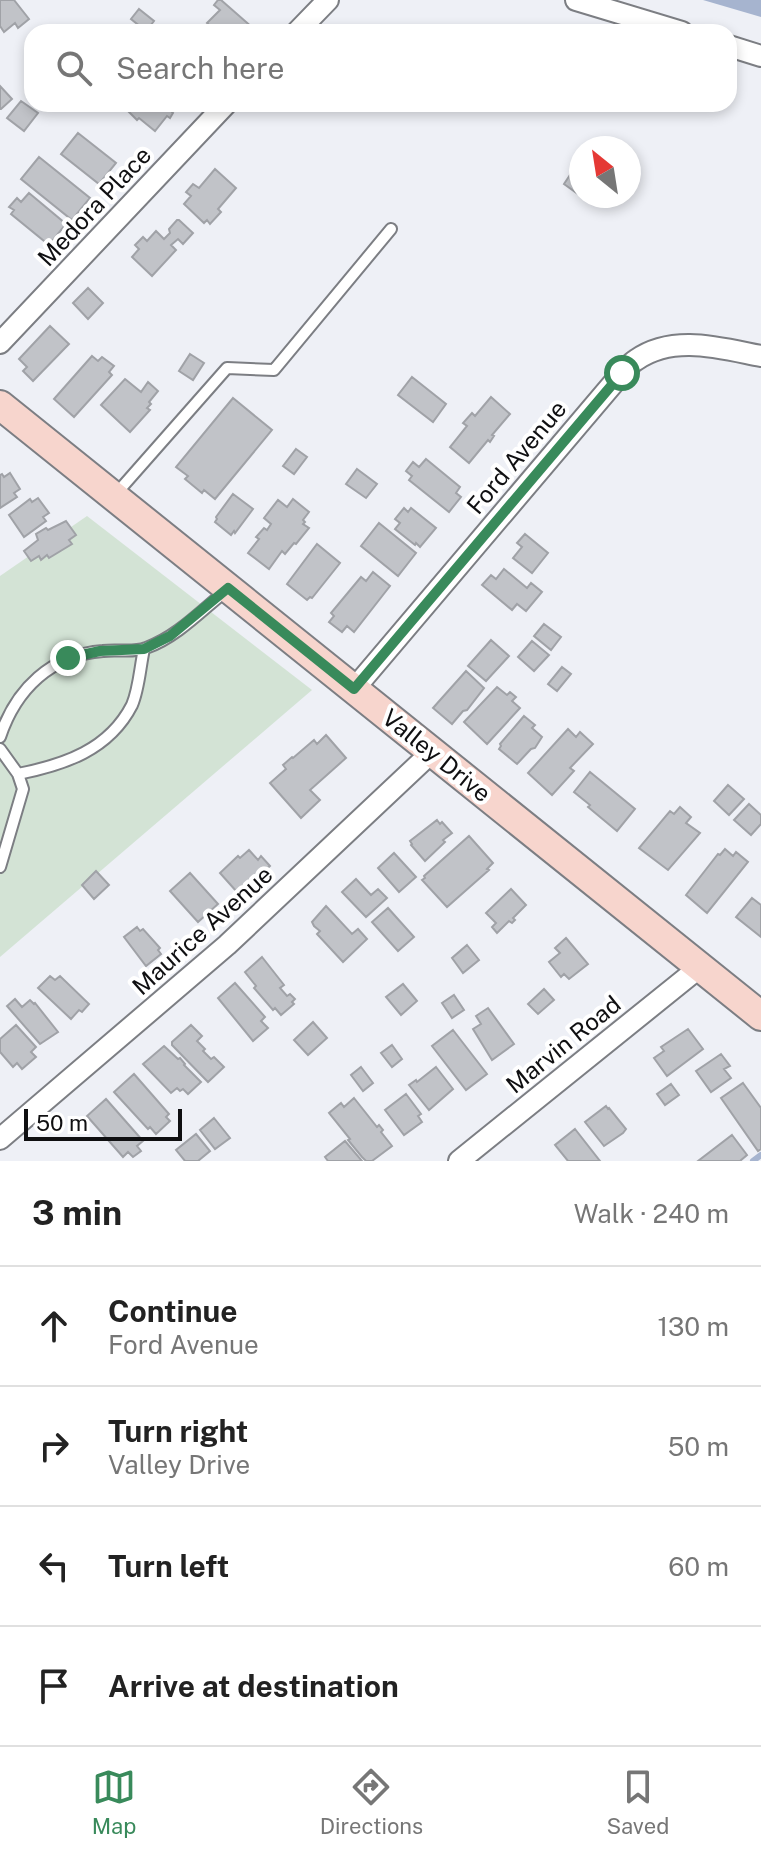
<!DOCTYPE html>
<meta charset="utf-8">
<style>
:root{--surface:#fff;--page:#f6f6f6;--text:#222;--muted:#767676;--line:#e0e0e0;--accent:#398a5b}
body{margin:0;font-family:"Public Sans",sans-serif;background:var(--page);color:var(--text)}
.compass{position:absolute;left:569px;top:136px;width:72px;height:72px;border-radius:50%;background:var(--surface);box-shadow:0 4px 12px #0003;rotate:330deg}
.scale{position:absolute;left:24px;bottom:20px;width:158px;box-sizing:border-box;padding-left:8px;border:4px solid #0f0f11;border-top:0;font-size:22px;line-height:28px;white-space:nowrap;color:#0f0f11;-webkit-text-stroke:6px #fff;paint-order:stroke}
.stop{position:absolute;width:24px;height:24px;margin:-18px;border:6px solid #398a5b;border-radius:50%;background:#fff}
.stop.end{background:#398a5b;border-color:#fff;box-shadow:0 2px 8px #0008}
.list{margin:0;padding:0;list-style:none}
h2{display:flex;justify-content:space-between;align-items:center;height:104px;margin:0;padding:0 32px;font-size:34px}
h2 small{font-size:26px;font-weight:400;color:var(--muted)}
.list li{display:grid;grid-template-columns:52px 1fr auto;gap:24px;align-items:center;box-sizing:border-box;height:120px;padding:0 32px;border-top:2px solid var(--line)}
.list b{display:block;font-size:30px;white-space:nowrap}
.list p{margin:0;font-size:26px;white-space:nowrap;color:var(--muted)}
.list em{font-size:26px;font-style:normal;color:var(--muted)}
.icon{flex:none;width:44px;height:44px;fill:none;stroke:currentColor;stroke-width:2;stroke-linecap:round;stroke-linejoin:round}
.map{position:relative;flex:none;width:761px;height:1161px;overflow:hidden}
.search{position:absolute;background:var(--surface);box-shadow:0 4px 12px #0003;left:24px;right:24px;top:24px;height:88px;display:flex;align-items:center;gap:20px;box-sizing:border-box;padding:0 28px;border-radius:24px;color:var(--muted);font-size:30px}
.sheet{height:584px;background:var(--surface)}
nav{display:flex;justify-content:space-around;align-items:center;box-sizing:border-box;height:112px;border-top:2px solid var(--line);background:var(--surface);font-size:22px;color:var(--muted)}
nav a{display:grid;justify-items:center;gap:4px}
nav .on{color:var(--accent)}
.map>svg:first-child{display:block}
</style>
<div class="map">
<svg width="761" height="1161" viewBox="0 0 761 1161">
<rect width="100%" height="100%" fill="#eef0f6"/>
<path fill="#d3e3d5" d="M87 516 312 690 0 957V576Z"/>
<path fill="#a6b4cf" d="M703 0H761V17Z"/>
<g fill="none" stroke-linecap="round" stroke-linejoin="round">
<path stroke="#a6b4cf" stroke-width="6" d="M753 1161 761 1155"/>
</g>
<path fill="#c1c3c8" stroke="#a0a2a7" stroke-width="2" d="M0 0H14L29 19 18 28 15 23 4 32 0 26Z
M218 0H221L253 28 249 32H217L207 23 220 10 214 5Z
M139 9 154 21 146 31 131 19Z
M0 86 12 99 1 109H0Z
M21 101 38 113 24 131 7 118Z
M121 104H164L173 113 170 118 167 116 155 131 139 118 137 120Z
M78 133 116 163 99 184 61 154Z
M39 157 90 198 72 220 21 179Z
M580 160 581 196H587L585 199 564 184Z
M215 169 236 188 218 209 221 212 210 224 207 220 204 223 184 204 191 196 186 192 193 184 199 188Z
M29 193 66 224 49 245 11 214 14 210 9 207 17 198 21 202Z
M177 220H179L193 233 183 244 178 239 171 245 176 250 152 276 132 257 139 249 135 245 143 237 147 241 156 231 164 239 170 233 169 229Z
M88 288 103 303 88 319 73 303Z
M50 326 69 344 33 381 23 371 27 367 19 359Z
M190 354 204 363 193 380 179 371Z
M92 356 98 361 102 357 114 366 109 372 112 375 74 417 54 399Z
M412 377 446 404 433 422 398 395Z
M125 379 141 392 148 382 158 391 149 402 151 404 147 408 150 410 130 432 101 405Z
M491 397 510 414 492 435 494 436 490 442 488 440 469 463 450 447 467 426 463 423 472 413 475 416Z
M233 398 272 430 215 499 204 490 202 493 185 479 188 476 176 467Z
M296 449 307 457 294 474 283 466Z
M426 459 460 487 456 493 461 497 449 512 409 480 412 476 406 471 413 462 419 467Z
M357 469 377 484 366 498 346 484Z
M10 473 20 489 14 493 17 497 0 508V475L2 474 4 477Z
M233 494 253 509 235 533 234 531 231 535 215 522 217 519 216 517Z
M38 498 49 513 43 517 46 521 24 537 9 515 30 499 32 502Z
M293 499 309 512 303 520 305 522 303 524 309 528 296 544 294 543 285 554 282 551 269 569 248 553 259 539 256 537 264 528 267 530 271 524 264 518 278 500 287 507Z
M404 508 408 512 411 508 436 528 420 547 416 543 415 545 395 529 400 523 395 519Z
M66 521 76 535 69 540 72 544 49 558 47 555 41 560 39 556 31 561 24 551 38 540 36 534 46 528 48 530Z
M379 523 416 553 398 576 361 546Z
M525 534 548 553 532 573 513 558 522 547 517 543Z
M317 544 340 563 312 598 310 597 307 600 287 584Z
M504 569 527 588 531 583 542 592 526 611 517 604 512 610 482 585 491 575 496 579Z
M373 572 390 586 354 632 347 626 342 632 329 622 334 616 331 613 361 577 366 581Z
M544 624 561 637 551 650 534 636Z
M491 640 509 656 486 681 468 666Z
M532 641 549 655 534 671 518 657Z
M562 667 571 674 557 691 548 684Z
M466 671 484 688 467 710 463 711 452 724 433 708Z
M497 687 507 695 510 692 516 697 512 701 520 708 487 744 464 722Z
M524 716 535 725 532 728 542 737 535 748 531 749 517 764 499 749 501 746 500 744Z
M568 729 576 737 580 732 593 744 570 768 574 771 552 795 528 773Z
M326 735 346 758 310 790 320 800 301 818 270 783 286 769 283 765 292 757 293 758 314 740 317 744Z
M590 772 635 809 617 831 588 807 590 805 574 792Z
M728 785 744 799 729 815 714 801Z
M749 804 761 815V824L751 835 734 820Z
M680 807 691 817 686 823 700 833 668 870 639 848 670 811 674 814Z
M437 820 440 824 442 822 452 833 443 840 445 842 425 861 411 845 412 844 410 841Z
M469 836 493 863 487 869 489 870 447 907 422 880 425 878 424 876Z
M725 849 733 856 736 852 748 862 707 913 686 895 718 854 720 855Z
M249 850 258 860 261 856 270 866 256 879 254 877 237 892 220 873 238 856 240 858Z
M394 853 416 877 399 892 378 868Z
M96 871 109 885 94 899 82 885Z
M190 873 218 904 198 922 170 891Z
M356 879 371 895 378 889 387 898 366 917 342 892Z
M511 889 526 905 513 918 515 920 512 923 509 921 497 933 492 927 496 923 486 913Z
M752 898 761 905V937L736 917Z
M326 906 352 934 358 929 367 939 343 962 317 934 320 931 314 926 312 922Z
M388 908 414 937 398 951 372 922Z
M137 927 140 931 143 929 160 948 158 950 161 954 146 966 124 937Z
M566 938 588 964 569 979 564 974 561 977 549 962 560 953 555 948Z
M467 945 479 960 463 973 452 958Z
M262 957 284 985 280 988 287 996 290 994 295 999 292 1002 294 1004 281 1015 275 1008 273 1010 254 988 256 986 245 972Z
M50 976 55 980 60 976 89 1004 82 1012 79 1010 71 1019 38 988Z
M235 983 265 1017 261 1021 268 1028 253 1041 218 998Z
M403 984 417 1001 401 1015 386 997Z
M544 989 554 1000 538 1014 528 1004Z
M454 995 464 1010 452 1018 442 1003Z
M15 999 22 1007 30 1000 34 1004 35 1003 58 1032 40 1044 7 1006Z
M488 1008 514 1044 492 1060 473 1029 481 1024 476 1016Z
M313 1022 327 1038 308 1055 294 1040Z
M16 1025 36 1047 31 1052 36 1057 22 1069 17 1063 13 1067 0 1052V1039Z
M191 1025 202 1036 197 1041 205 1049 203 1051 211 1059 214 1057 224 1067 208 1082 172 1045V1042Z
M688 1029 703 1049 667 1076 654 1058 664 1051 661 1047Z
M453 1030 487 1074 466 1090 432 1046Z
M392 1045 402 1059 392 1067 381 1053Z
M164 1046 178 1059 180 1058 185 1064 184 1065 201 1082 188 1094 183 1089 180 1091 177 1088 171 1093 143 1064Z
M721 1054 730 1066 724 1069 731 1078 711 1092 696 1071Z
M361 1067 373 1083 363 1091 351 1075Z
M436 1067 453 1089 429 1110 409 1085 416 1080 417 1082Z
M134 1074 169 1114 166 1117 170 1121 156 1134 150 1127 148 1129 114 1092Z
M743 1083 761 1108V1149L758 1151 721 1098Z
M671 1084 679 1095 665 1105 657 1094Z
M406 1094 421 1114 418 1116 422 1122 404 1135 385 1110Z
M354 1098 377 1127 379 1125 383 1130 381 1132 392 1146 372 1161H366L362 1157 348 1140 350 1139 329 1113 341 1103 344 1107Z
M106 1099 143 1141 137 1146 141 1151 133 1157 128 1152 123 1157 87 1116Z
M606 1106 608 1109 609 1108 626 1129 623 1133 604 1146 585 1122Z
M214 1118 230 1138 215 1149 200 1130Z
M575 1129 600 1161H568L555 1145Z
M196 1134 210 1151 198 1161H185L176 1150Z
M732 1135 747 1155 740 1161H698Z
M345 1141 362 1161H328L325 1157Z"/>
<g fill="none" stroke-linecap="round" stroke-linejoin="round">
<g stroke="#7c7e83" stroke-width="14">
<path id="lane" d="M115 495 227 368 274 370 391 229
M0 737C16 689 51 655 103 651 117 649 134 653 146 648 177 637 202 610 227 590
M0 749 18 774 23 789 0 867
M18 774C64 765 109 750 132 705 139 689 140 667 144 649"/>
</g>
<g stroke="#7c7e83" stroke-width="24">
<path id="street" d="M576 0 682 32
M297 32 328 0
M729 46 761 56
M0 343 226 104
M354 689 622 373C626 369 631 363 636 360 673 334 720 348 761 356
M0 1139 227 945 432 752
M459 1161 700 967"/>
</g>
<g stroke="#7c7e83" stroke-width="32">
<path id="secondary" d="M0 405 761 1016"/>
</g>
<use href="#lane" stroke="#fff" stroke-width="10"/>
<use href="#street" stroke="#fff" stroke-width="20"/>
<use href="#secondary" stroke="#f7d5cd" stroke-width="28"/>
</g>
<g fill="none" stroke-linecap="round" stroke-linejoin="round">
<path stroke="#398a5b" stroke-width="10" d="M68 658 100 651 144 649 170 636 228 588 354 689 622 373"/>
</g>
<g text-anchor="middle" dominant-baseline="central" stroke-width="8" stroke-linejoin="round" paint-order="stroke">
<g font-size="24" fill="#0f0f11" stroke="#fff">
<text transform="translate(94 206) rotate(-47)">Medora Place</text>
<text transform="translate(516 457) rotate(-50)">Ford Avenue</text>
<text transform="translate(437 755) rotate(39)">Valley Drive</text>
<text transform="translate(202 930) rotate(-42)">Maurice Avenue</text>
<text transform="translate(563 1044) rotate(-39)">Marvin Road</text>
</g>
</g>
</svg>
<svg class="compass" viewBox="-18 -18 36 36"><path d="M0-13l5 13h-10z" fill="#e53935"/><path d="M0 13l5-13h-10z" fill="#767676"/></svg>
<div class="scale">50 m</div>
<div class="stop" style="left:622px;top:373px"></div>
<div class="stop end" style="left:68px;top:658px"></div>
<div class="search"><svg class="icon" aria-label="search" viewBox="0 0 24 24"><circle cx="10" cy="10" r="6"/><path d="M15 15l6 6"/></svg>Search here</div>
</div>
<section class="sheet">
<h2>3 min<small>Walk · 240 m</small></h2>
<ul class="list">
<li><svg class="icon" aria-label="ahead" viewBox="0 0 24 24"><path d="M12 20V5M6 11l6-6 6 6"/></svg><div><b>Continue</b><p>Ford Avenue</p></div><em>130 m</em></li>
<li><svg class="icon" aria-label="right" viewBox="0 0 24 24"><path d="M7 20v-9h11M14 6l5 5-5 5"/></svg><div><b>Turn right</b><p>Valley Drive</p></div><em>50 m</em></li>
<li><svg class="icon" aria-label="left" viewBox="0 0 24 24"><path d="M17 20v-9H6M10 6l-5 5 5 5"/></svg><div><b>Turn left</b></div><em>60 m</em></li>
<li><svg class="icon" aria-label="arrive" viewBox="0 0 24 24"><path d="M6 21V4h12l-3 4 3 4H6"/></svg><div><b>Arrive at destination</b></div></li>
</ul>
</section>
<nav>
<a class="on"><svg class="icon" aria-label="map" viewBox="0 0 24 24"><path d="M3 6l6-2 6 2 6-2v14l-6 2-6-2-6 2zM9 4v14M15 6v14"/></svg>Map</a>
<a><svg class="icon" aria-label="directions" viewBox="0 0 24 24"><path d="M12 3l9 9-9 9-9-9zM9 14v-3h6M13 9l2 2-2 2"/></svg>Directions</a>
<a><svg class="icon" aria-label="saved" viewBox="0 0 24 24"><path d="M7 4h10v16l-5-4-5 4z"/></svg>Saved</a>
</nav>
